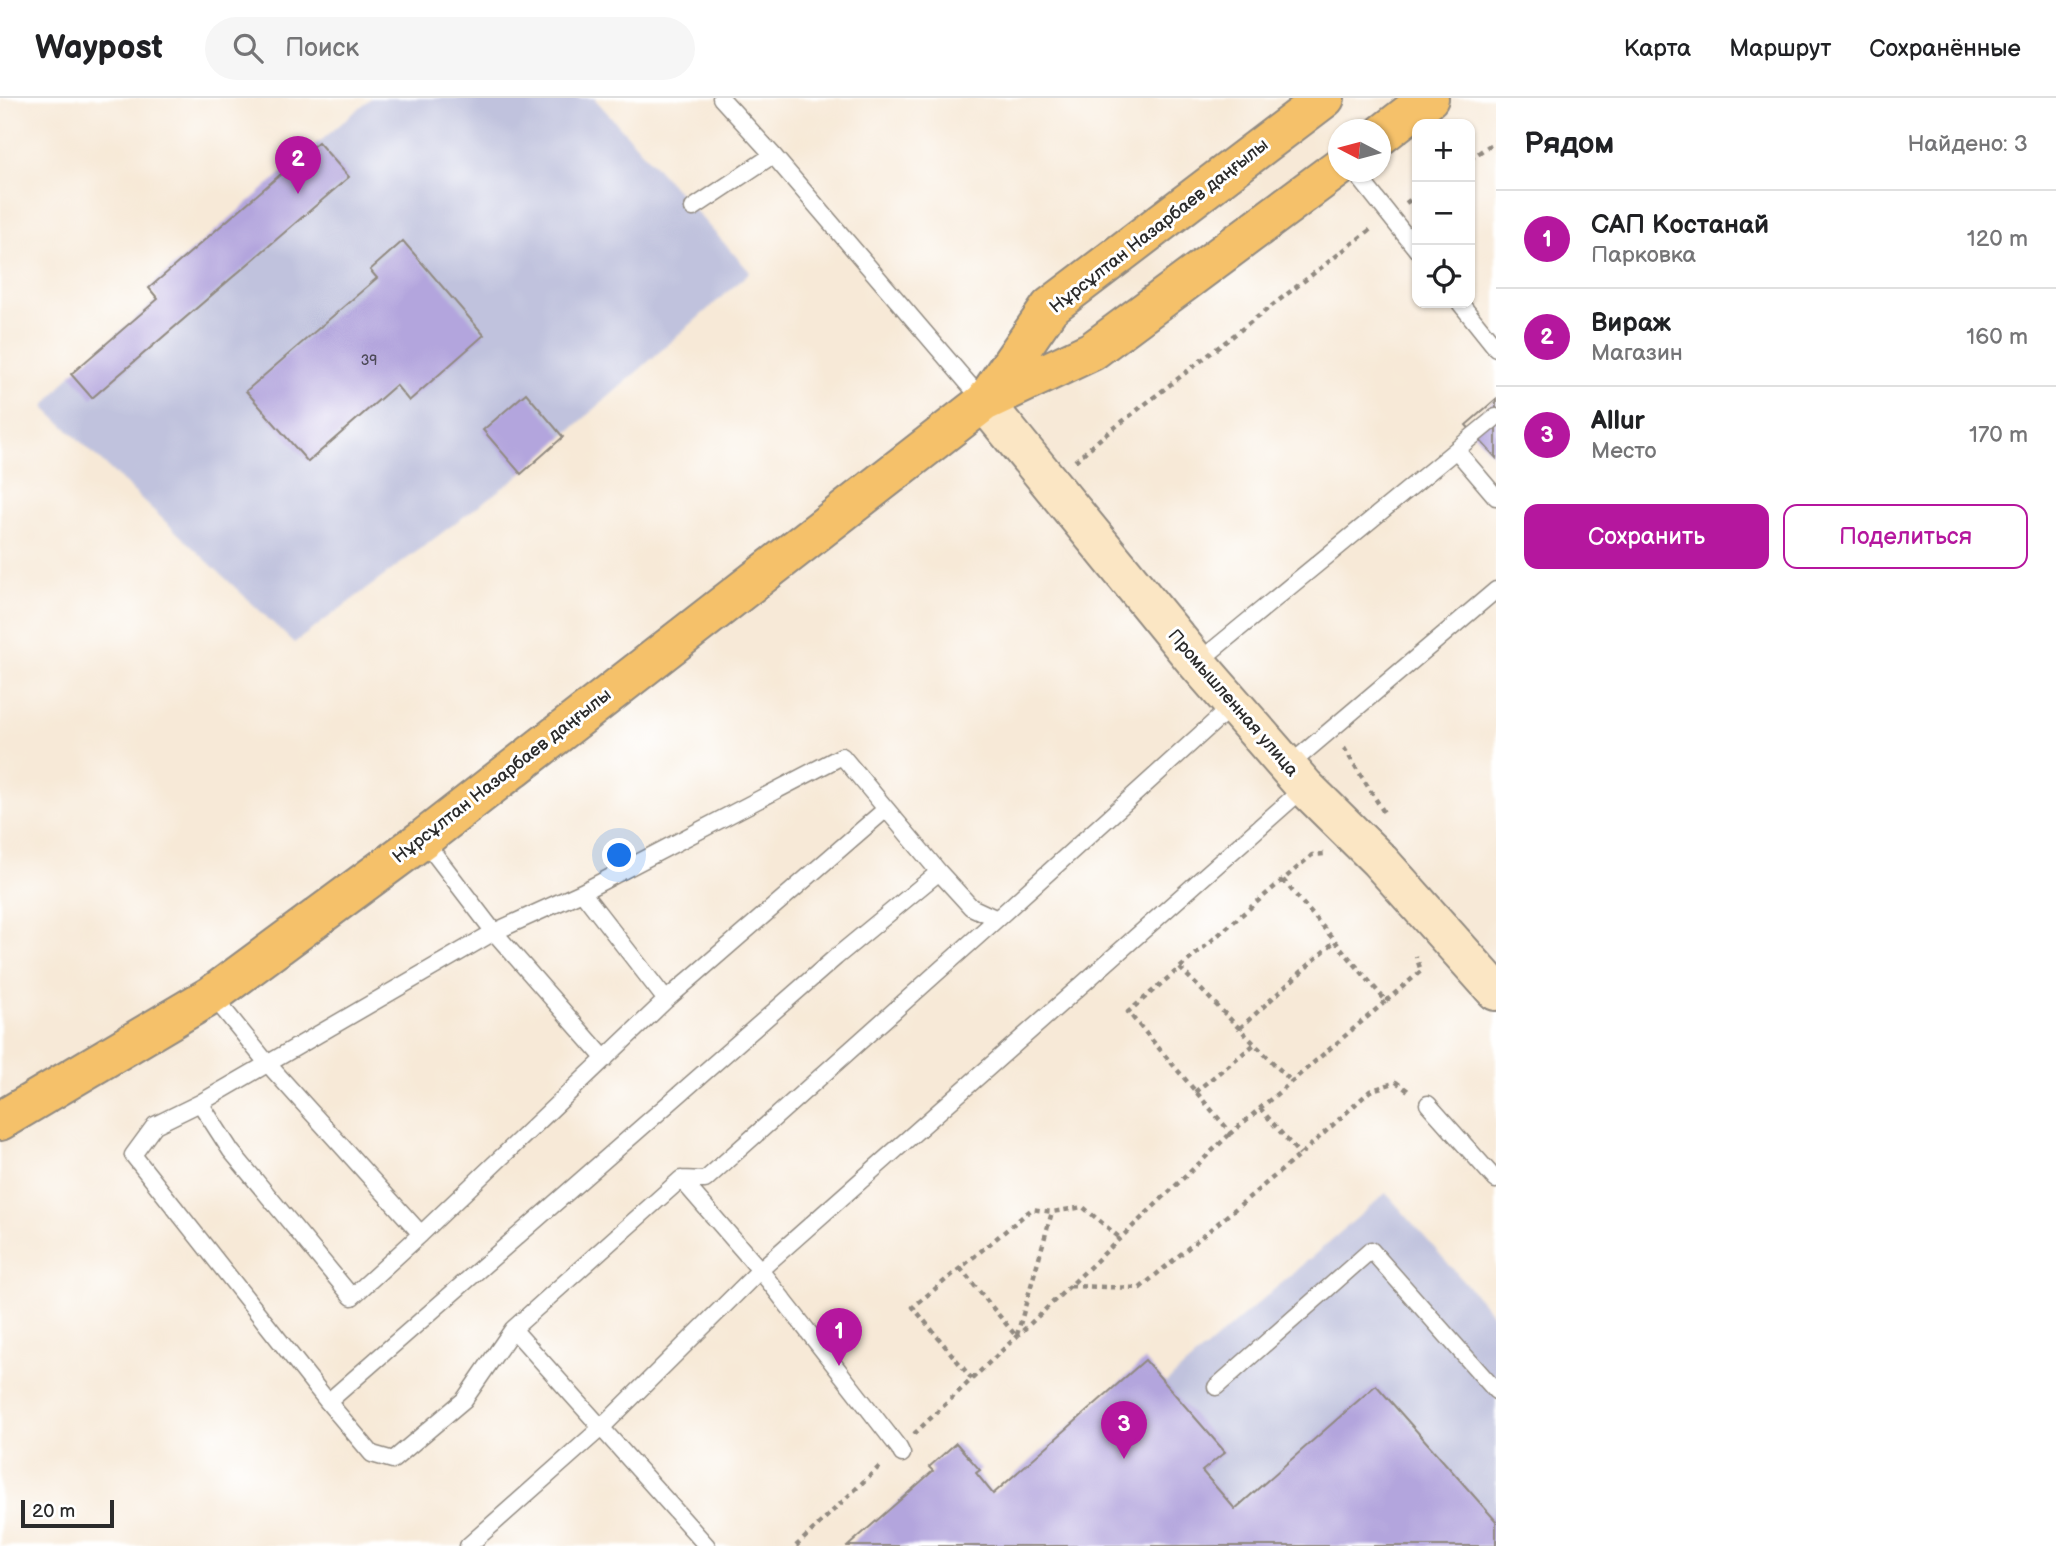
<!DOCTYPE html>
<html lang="ru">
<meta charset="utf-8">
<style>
:root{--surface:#fff;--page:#f6f6f6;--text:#202124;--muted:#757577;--line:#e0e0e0;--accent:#b5179e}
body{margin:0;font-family:"Balsamiq Sans",sans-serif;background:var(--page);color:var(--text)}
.controls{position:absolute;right:21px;top:21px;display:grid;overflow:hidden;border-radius:14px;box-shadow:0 2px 5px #0004}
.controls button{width:63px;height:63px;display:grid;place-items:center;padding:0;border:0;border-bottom:2px solid var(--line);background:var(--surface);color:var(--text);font:35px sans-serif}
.compass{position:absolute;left:1328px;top:21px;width:63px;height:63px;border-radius:50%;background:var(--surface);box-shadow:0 2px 5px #0004;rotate:276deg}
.scale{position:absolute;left:21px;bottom:18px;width:93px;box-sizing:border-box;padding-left:7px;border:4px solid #2b2b2b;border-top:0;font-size:19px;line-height:24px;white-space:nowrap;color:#2b2b2b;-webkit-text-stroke:5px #fff;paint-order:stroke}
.you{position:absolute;left:620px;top:758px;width:24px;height:24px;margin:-18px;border:5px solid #fff;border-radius:50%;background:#1a73e8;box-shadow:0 0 0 10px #1a73e833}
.badge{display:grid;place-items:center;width:46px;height:46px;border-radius:50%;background:var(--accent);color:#fff;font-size:23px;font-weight:700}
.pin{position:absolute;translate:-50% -58px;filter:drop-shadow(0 2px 4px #0008)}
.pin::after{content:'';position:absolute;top:37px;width:24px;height:21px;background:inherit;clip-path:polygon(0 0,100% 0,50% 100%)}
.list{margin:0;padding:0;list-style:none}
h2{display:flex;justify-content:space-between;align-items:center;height:91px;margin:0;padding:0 28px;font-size:30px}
h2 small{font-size:23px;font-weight:400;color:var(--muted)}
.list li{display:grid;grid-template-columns:46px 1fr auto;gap:21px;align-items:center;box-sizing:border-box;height:98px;padding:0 28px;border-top:2px solid var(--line)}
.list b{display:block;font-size:26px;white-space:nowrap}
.list p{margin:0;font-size:23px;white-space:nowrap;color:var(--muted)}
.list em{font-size:23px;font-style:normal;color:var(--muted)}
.actions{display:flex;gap:14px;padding:21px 28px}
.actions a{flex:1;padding:16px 0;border:2px solid var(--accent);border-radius:14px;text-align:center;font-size:24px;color:var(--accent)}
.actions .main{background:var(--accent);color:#fff}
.icon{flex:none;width:38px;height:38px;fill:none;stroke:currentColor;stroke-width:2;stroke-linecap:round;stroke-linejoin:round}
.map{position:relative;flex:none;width:1496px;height:1448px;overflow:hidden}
header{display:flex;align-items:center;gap:42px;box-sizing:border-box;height:98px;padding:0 35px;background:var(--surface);border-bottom:2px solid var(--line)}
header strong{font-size:33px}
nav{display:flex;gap:38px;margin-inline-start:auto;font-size:24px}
.search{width:490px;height:63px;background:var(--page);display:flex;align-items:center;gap:18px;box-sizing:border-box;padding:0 24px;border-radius:38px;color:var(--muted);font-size:26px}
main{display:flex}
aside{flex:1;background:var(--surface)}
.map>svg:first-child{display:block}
</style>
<header>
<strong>Waypost</strong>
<div class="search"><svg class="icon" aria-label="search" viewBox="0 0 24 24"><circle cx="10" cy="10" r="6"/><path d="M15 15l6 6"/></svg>Поиск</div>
<nav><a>Карта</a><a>Маршрут</a><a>Сохранённые</a></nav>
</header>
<main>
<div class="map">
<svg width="1496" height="1448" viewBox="0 0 1496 1448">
<rect width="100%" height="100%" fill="#fff"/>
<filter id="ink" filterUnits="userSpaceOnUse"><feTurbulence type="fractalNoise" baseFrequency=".0143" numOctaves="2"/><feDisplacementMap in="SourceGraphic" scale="14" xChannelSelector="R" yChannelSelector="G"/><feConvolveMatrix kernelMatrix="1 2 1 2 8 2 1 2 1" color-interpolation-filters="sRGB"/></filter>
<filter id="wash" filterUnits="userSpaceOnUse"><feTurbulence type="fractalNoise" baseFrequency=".00686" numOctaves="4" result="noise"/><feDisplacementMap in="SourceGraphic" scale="28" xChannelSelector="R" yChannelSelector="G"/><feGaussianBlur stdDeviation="1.57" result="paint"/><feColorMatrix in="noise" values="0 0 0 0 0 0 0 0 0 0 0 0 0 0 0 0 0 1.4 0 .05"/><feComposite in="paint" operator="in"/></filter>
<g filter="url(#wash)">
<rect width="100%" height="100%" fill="#f7e9d7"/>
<path fill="#c0c2dd" d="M371 0H594L750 174 521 376 294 545 44 309 71 276 158 201 149 190Z
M1386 1095 1496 1220V1448L1235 1411 1202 1373 1225 1353 1162 1288Z"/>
<g id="blocks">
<path fill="#b3a5dd" d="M318 44 349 79 92 300 71 276 158 201 149 190Z
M403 143 484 237 409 303 396 287 308 364 246 293 377 180 370 172Z
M526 295 563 339 521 376 483 332Z
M1496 301V360L1466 327Z
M1145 1262 1225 1354 1202 1373 1235 1411 1376 1287 1496 1423V1448H848L933 1373 929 1369 956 1345 980 1372 976 1375 993 1396Z"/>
</g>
</g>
<g filter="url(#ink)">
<use href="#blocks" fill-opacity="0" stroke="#918a81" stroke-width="2"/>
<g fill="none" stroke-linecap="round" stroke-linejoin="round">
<g stroke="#918a81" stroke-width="19">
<path id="lane" d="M721 0 773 57 984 304
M1355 74 1417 152
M693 110 773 57
M1460 205 1496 250
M1456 352 1496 399
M1197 565 1496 319
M1287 669 1496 492
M423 741 494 834 605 961
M582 794 666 902
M212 897 267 965 421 1136
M200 1005 231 1053 352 1199 421 1136 666 902 886 711
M1428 1006 1496 1082
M681 1081 705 1082 997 821
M513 1231 464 1302 393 1362 372 1356 328 1304 133 1057 155 1027 200 1005 494 834 582 794 842 658 939 774 971 809 997 821 1233 607
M1216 1289 1371 1152 1496 1293
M328 1304 836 859 939 774
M468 1448 601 1330 760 1172 1305 689
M707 1448 513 1231 681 1081 760 1172 899 1350 902 1356"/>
</g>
<g stroke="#918a81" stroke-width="42">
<path id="secondary" d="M984 304 1197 565 1305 689 1379 762 1496 893"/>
</g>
<g stroke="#918a81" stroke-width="42">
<path id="primary" d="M1380 38 1429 0
M985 303 1050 209 1325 0
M0 1023 212 897 423 741 984 304 1092 253 1338 70"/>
</g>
<path stroke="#918a81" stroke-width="4.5" stroke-dasharray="5 5" stroke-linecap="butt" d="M1470 61 1496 43
M1406 105 1417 97
M1075 363 1100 341 1371 131
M1344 650 1385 716
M1283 782 1386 903 1231 1035 1128 914 1312 757 1325 756
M1180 870 1291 983
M1386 903 1421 873 1416 858
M1240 930 1335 843
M1195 994 1256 945
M1260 1010 1300 1057
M960 1170 1016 1238
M1070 1188 1140 1190 1300 1057 1370 993 1396 984 1411 995
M1017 1237 1052 1114
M972 1281 913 1209 1032 1111 1052 1114 1083 1109 1120 1140
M914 1336 1231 1035
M796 1448 882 1366"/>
<use href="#lane" stroke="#fff" stroke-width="16"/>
<use href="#secondary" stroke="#fbe6c4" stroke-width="38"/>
<use href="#primary" stroke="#f5c16b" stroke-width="38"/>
</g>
</g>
<g text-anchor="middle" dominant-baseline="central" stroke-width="6" stroke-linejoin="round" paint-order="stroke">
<g font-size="14" fill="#4d4a58">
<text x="369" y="262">39</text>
</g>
<g font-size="18" fill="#2b2b2b" stroke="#fff">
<text transform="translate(1159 128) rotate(-38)">Нұрсұлтан Назарбаев даңғылы</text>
<text transform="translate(1233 605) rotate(49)">Промышленная улица</text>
<text transform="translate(502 678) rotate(-38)">Нұрсұлтан Назарбаев даңғылы</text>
</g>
</g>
</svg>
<div class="controls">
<button>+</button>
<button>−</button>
<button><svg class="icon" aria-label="locate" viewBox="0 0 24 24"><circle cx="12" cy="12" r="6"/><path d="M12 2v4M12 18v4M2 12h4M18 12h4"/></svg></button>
</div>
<svg class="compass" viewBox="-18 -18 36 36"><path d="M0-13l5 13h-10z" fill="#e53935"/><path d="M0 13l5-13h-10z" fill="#757577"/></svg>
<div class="scale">20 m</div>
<div class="you"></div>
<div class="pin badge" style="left:839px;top:1268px">1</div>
<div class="pin badge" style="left:298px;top:96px">2</div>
<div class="pin badge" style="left:1124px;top:1361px">3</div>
</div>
<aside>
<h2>Рядом<small>Найдено: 3</small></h2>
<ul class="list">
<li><span class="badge">1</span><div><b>САП Костанай</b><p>Парковка</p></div><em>120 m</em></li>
<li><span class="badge">2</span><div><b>Вираж</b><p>Магазин</p></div><em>160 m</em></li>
<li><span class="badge">3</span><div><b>Allur</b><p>Место</p></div><em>170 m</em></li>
</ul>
<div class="actions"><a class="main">Сохранить</a><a>Поделиться</a></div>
</aside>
</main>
